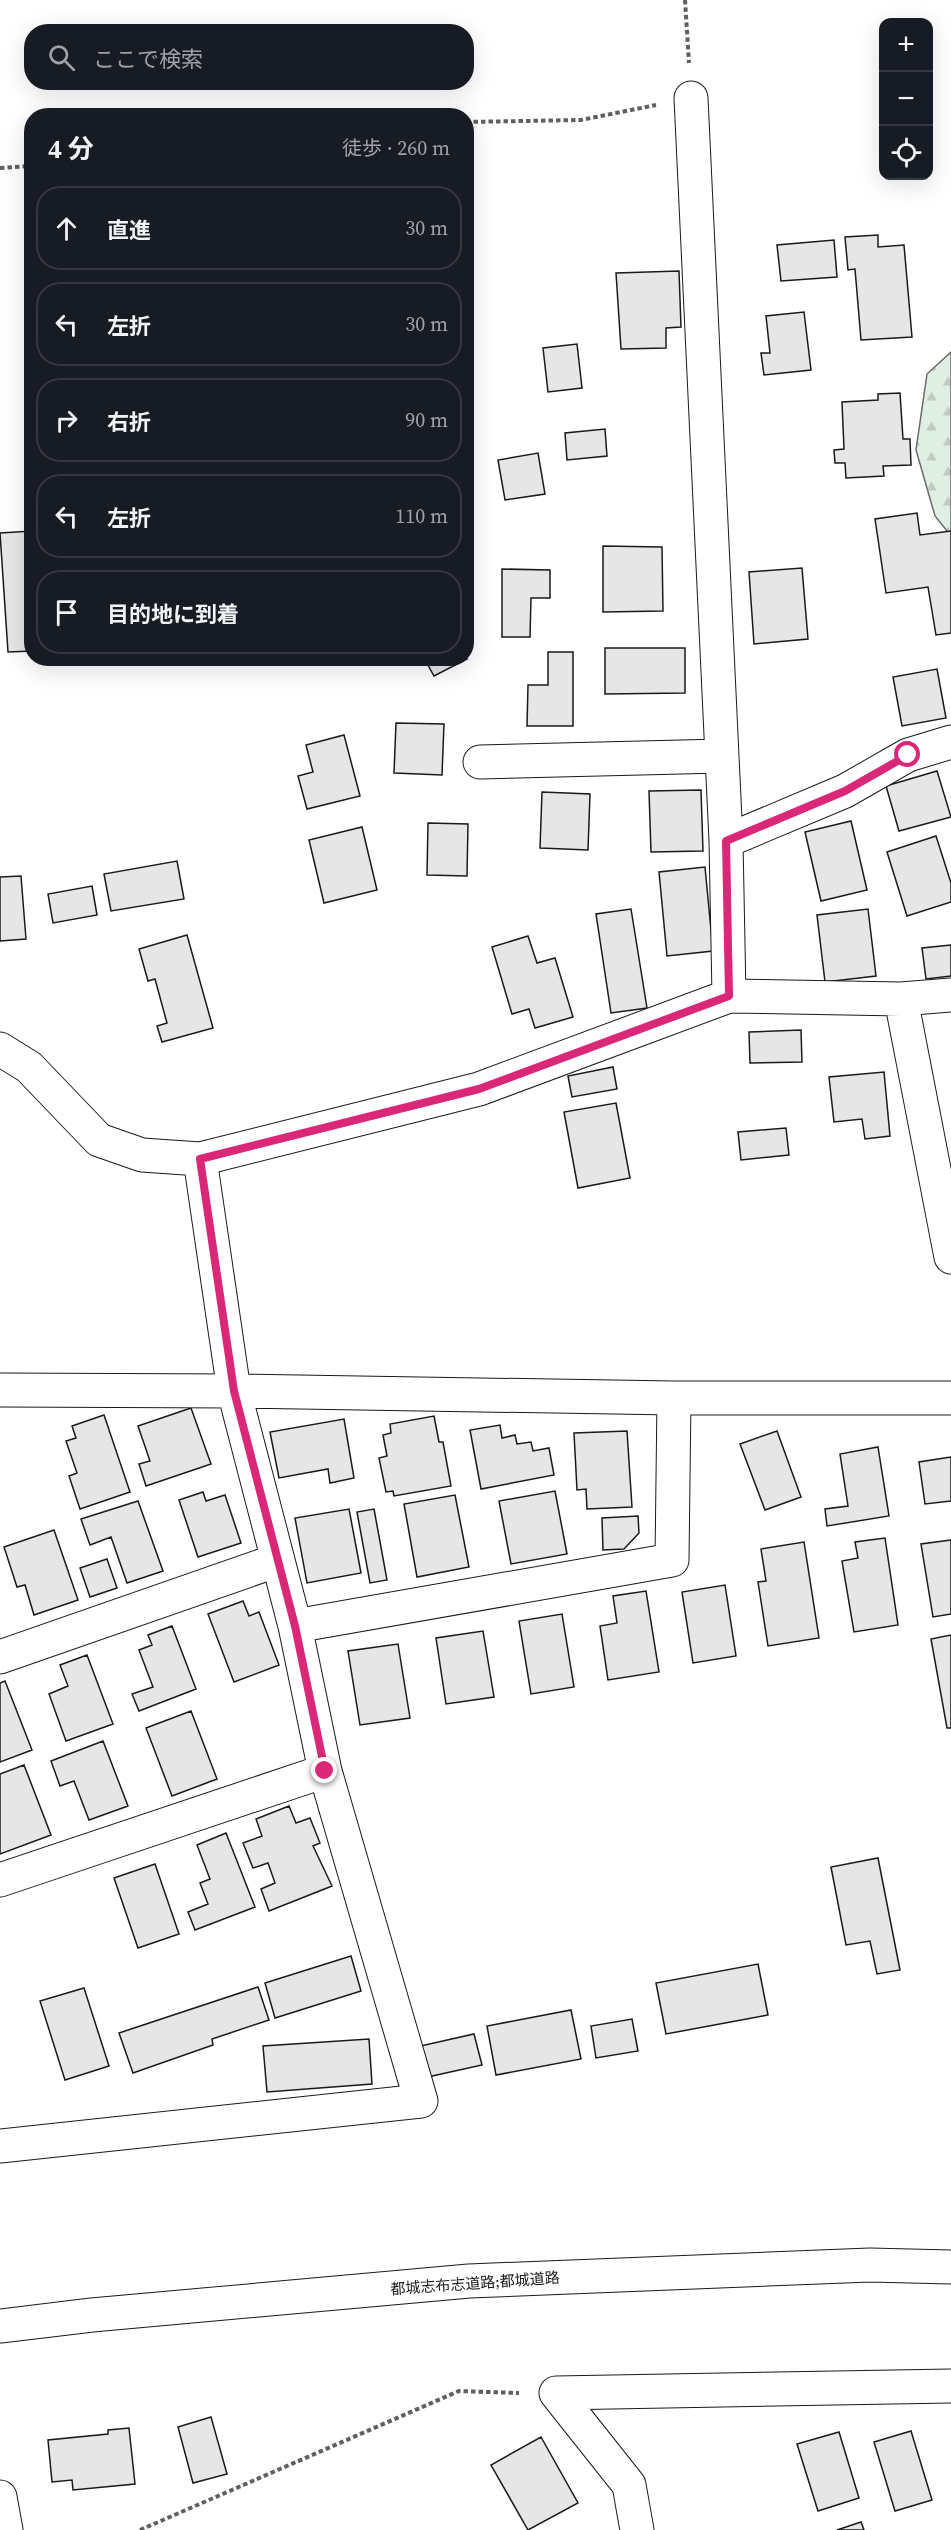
<!DOCTYPE html>
<html lang="ja">
<meta charset="utf-8">
<style>
:root{--surface:#171b24;--page:#20242c;--text:#f1f3f6;--muted:#9ea1a6;--line:#363941}
body{margin:0;font-family:"Source Serif 4","Noto Sans JP",serif;background:var(--page);color:var(--text)}
.controls{position:absolute;right:18px;top:18px;display:grid;overflow:hidden;border-radius:12px;box-shadow:0 6px 24px #0002}
.controls button{width:54px;height:54px;display:grid;place-items:center;padding:0;border:0;border-bottom:2px solid var(--line);background:var(--surface);color:var(--text);font:30px sans-serif}
.stop{position:absolute;width:18px;height:18px;margin:-14px;border:4px solid #db2777;border-radius:50%;background:#fff}
.stop.end{background:#db2777;border-color:#fff;box-shadow:0 2px 6px #0008}
.list{margin:0;padding:0;list-style:none}
h2{display:flex;justify-content:space-between;align-items:center;height:78px;margin:0;padding:0 24px;font-size:26px}
h2 small{font-size:20px;font-weight:400;color:var(--muted)}
.list li{display:grid;grid-template-columns:39px 1fr auto;gap:18px;align-items:center;box-sizing:border-box;height:84px;margin:0 12px 12px;padding:0 12px;border:2px solid var(--line);border-radius:24px}
.list b{display:block;font-size:22px;white-space:nowrap}
.list em{font-size:20px;font-style:normal;color:var(--muted)}
.icon{flex:none;width:33px;height:33px;fill:none;stroke:currentColor;stroke-width:2;stroke-linecap:round;stroke-linejoin:round}
.map{position:relative;flex:none;width:951px;height:2530px;overflow:hidden}
.search{position:absolute;background:var(--surface);box-shadow:0 6px 24px #0002;left:24px;top:24px;width:450px;height:66px;display:flex;align-items:center;gap:15px;box-sizing:border-box;padding:0 21px;border-radius:24px;color:var(--muted);font-size:22px}
.panel{position:absolute;background:var(--surface);box-shadow:0 6px 24px #0002;left:24px;top:108px;width:450px;height:558px;border-radius:24px}
.map>svg:first-child{display:block}
</style>
<div class="map">
<svg width="951" height="2530" viewBox="0 0 951 2530">
<defs>
<pattern id="forest-firs" width="22" height="20" patternUnits="userSpaceOnUse" patternTransform="scale(1.5)"><rect width="22" height="20" fill="#e0efe3"/><path d="M5 1l3.5 6h-7zM16 11l3.5 6h-7z" fill="#c0ccc2"/></pattern>
</defs>
<rect width="100%" height="100%" fill="#fff"/>
<path fill="url(#forest-firs)" stroke="#6a6a6a" stroke-width="1.5" d="M951 352V536L935 516 916 450 927 374Z"/>
<path fill="#e6e6e6" stroke="#1a1a1a" stroke-width="1.5" d="M878 235V247L904 245 912 337 861 340 855 269 848 270 845 237Z
M834 240 837 277 781 281 777 245Z
M679 271 681 327 666 328V348L621 349 616 273Z
M804 312 811 370 764 375 761 353H770L766 316Z
M577 344 582 388 548 392 543 348Z
M900 393 903 439H910L911 465 883 466 884 476 846 478 845 463H835L834 450 844 449 842 402 878 400V394Z
M605 429 607 456 567 460 565 433Z
M538 453 545 494 505 500 498 460Z
M917 513 920 535 951 531V633L936 635 928 587 886 593 875 519Z
M32 531V651L8 652 0 533Z
M603 546 662 547 663 611 603 612Z
M802 568 808 639 754 644 749 572Z
M502 569 550 570V598H531L530 637H502Z
M605 648H685V693L605 694Z
M548 652H573V726H527L528 685H548Z
M424 658H466L467 659 434 676Z
M937 669 946 718 902 726 893 677Z
M396 723 444 724 442 775 394 773Z
M344 735 360 796 307 809 298 776 313 772 306 745Z
M937 771 951 817 899 831 886 786Z
M701 790 703 851 651 852 649 791Z
M542 792 590 794 588 850 540 848Z
M851 821 867 890 821 901 805 832Z
M428 823 468 824 467 876 427 875Z
M362 827 377 890 324 903 309 840Z
M936 836 951 883V902L907 916 887 852Z
M177 861 184 899 111 911 104 874Z
M705 867 713 951 667 956 659 872Z
M21 876 26 939 0 941V877Z
M92 886 97 915 53 923 48 894Z
M631 909 647 1008 611 1013 596 914Z
M868 909 876 976 825 982 817 915Z
M187 935 213 1028 162 1042 157 1026 167 1023 155 979 148 981 139 949Z
M528 936 537 963 555 958 573 1017 535 1028 529 1009 512 1014 492 947Z
M951 945V976L926 979 922 948Z
M801 1030 802 1062 750 1063 749 1032Z
M613 1067 617 1089 572 1097 568 1076Z
M884 1072 890 1136 865 1139 862 1119 834 1122 829 1077Z
M616 1103 630 1178 578 1188 564 1112Z
M786 1128 789 1155 741 1160 738 1132Z
M191 1408 211 1464 146 1486 139 1464 150 1461 138 1426Z
M104 1415 130 1492 80 1509 69 1476 77 1473 66 1441 76 1438 72 1426Z
M434 1416 439 1442H443L451 1486 394 1496 393 1491 386 1492 379 1458 387 1456 383 1435 391 1433 390 1424Z
M344 1419 354 1478 330 1483 328 1469 279 1478 270 1432Z
M500 1425 502 1438 515 1435 517 1444 531 1442 533 1451 549 1448 554 1475 481 1489 470 1430Z
M627 1431 632 1507 587 1509 586 1489 577 1490 574 1433Z
M777 1431 801 1497 765 1510 740 1444Z
M878 1447 889 1516 827 1526 825 1509 848 1506 840 1454Z
M951 1457V1501L925 1504 919 1462Z
M555 1491 567 1554 511 1564 499 1501Z
M203 1492 206 1501 225 1495 241 1543 198 1557 179 1500Z
M455 1495 469 1567 417 1577 404 1504Z
M138 1501 163 1571 127 1583 111 1537 90 1545 81 1519Z
M349 1509 361 1573 307 1583 295 1518Z
M374 1509 387 1580 370 1583 357 1512Z
M638 1516 639 1533 624 1549 603 1550 602 1518Z
M54 1530 78 1600 34 1615 25 1585 17 1587 4 1547Z
M885 1538 898 1625 854 1632 842 1561 858 1558 855 1542Z
M951 1540V1614L933 1617 921 1544Z
M804 1542 819 1638 768 1646 758 1582 766 1581 761 1549Z
M107 1559 117 1588 90 1597 80 1568Z
M725 1585 736 1656 693 1663 682 1592Z
M646 1591 659 1672 608 1680 600 1626 617 1623 613 1596Z
M243 1601 249 1616 259 1612 279 1665 234 1682 208 1614Z
M562 1614 574 1687 531 1694 519 1621Z
M172 1626 196 1689 139 1711 132 1694 153 1687 139 1650 152 1645 148 1635Z
M483 1631 494 1697 446 1704 436 1638Z
M951 1635V1728H947L931 1639Z
M398 1644 410 1718 360 1725 348 1651Z
M87 1655 113 1724 66 1741 49 1694 68 1686 60 1665Z
M5 1681 32 1750 0 1762V1683Z
M191 1711 217 1779 172 1796 146 1728Z
M103 1741 128 1806 89 1820 74 1781 60 1786 51 1761Z
M24 1765 51 1835 0 1854V1774Z
M289 1806 296 1823 310 1818 320 1843 313 1846 332 1886 269 1911 261 1889 275 1883 268 1863 253 1868 243 1843 262 1836 256 1819Z
M226 1833 255 1907 195 1930 188 1912 208 1904 200 1883 210 1879 197 1845Z
M878 1858 900 1970 877 1974 870 1941 846 1945 831 1867Z
M155 1864 179 1934 138 1948 114 1878Z
M351 1956 361 1991 275 2018 265 1983Z
M758 1964 768 2015 666 2034 656 1983Z
M258 1987 269 2020 212 2039 213 2045 133 2073 119 2033Z
M84 1988 109 2066 65 2080 40 2001Z
M571 2010 581 2059 496 2075 487 2026Z
M632 2019 638 2051 596 2058 591 2026Z
M474 2034 482 2065 423 2078 416 2047Z
M369 2039 372 2084 267 2092 263 2046Z
M211 2417 227 2474 193 2483 178 2427Z
M129 2428 135 2484 73 2490 72 2480 52 2482 48 2440 108 2434V2430Z
M911 2431 932 2500 895 2511 874 2442Z
M839 2432 859 2498 818 2511 797 2444Z
M541 2437 578 2503 528 2530 491 2465Z
M861 2522 864 2530H837Z"/>
<g fill="none" stroke-linecap="round" stroke-linejoin="round">
<g stroke="#1a1a1a" stroke-width="35">
<path id="street" d="M691 98 726 841 729 996 901 999 951 1257
M480 762 722 756
M726 841 845 791 908 755 951 742
M901 999 951 995
M0 1049 29 1067 99 1140 142 1155 200 1159 479 1089 729 996
M0 1390 234 1391 674 1398H951
M295 1626 672 1560 674 1398
M0 1657 278 1560
M0 1880 325 1771
M0 2146 421 2101 325 1771 295 1626 234 1391 200 1159
M556 2393 951 2386
M556 2393 629 2485 637 2530
M0 2497 6 2530"/>
</g>
<g stroke="#1a1a1a" stroke-width="35">
<path id="highway" d="M0 2326 92 2315 469 2281 870 2265 951 2267"/>
</g>
<path stroke="#5f5f5f" stroke-width="4" stroke-dasharray="4.5 3" stroke-linecap="butt" d="M685 0 689 63
M466 122 581 120 656 105
M0 168 32 166
M140 2530 459 2391 519 2393"/>
<use href="#street" stroke="#fff" stroke-width="33"/>
<use href="#highway" stroke="#fff" stroke-width="33"/>
</g>
<g fill="none" stroke-linecap="round" stroke-linejoin="round">
<path stroke="#db2777" stroke-width="8" d="M325 1771 295 1626 234 1391 200 1159 479 1089 729 996 726 841 845 791 908 755"/>
</g>
<g text-anchor="middle" dominant-baseline="central" stroke-width="4.5" stroke-linejoin="round" paint-order="stroke">
<g font-size="15" fill="#1a1a1a" stroke="#fff">
<text transform="translate(475 2283) rotate(-4)">都城志布志道路;都城道路</text>
</g>
</g>
</svg>
<div class="controls">
<button>+</button>
<button>−</button>
<button><svg class="icon" aria-label="locate" viewBox="0 0 24 24"><circle cx="12" cy="12" r="6"/><path d="M12 2v4M12 18v4M2 12h4M18 12h4"/></svg></button>
</div>
<div class="stop" style="left:908px;top:755px"></div>
<div class="stop end" style="left:325px;top:1771px"></div>
<div class="search"><svg class="icon" aria-label="search" viewBox="0 0 24 24"><circle cx="10" cy="10" r="6"/><path d="M15 15l6 6"/></svg>ここで検索</div>
<section class="panel">
<h2>4 分<small>徒歩 · 260 m</small></h2>
<ul class="list">
<li><svg class="icon" aria-label="ahead" viewBox="0 0 24 24"><path d="M12 20V5M6 11l6-6 6 6"/></svg><div><b>直進</b></div><em>30 m</em></li>
<li><svg class="icon" aria-label="left" viewBox="0 0 24 24"><path d="M17 20v-9H6M10 6l-5 5 5 5"/></svg><div><b>左折</b></div><em>30 m</em></li>
<li><svg class="icon" aria-label="right" viewBox="0 0 24 24"><path d="M7 20v-9h11M14 6l5 5-5 5"/></svg><div><b>右折</b></div><em>90 m</em></li>
<li><svg class="icon" aria-label="left" viewBox="0 0 24 24"><path d="M17 20v-9H6M10 6l-5 5 5 5"/></svg><div><b>左折</b></div><em>110 m</em></li>
<li><svg class="icon" aria-label="arrive" viewBox="0 0 24 24"><path d="M6 21V4h12l-3 4 3 4H6"/></svg><div><b>目的地に到着</b></div></li>
</ul>
</section>
</div>
